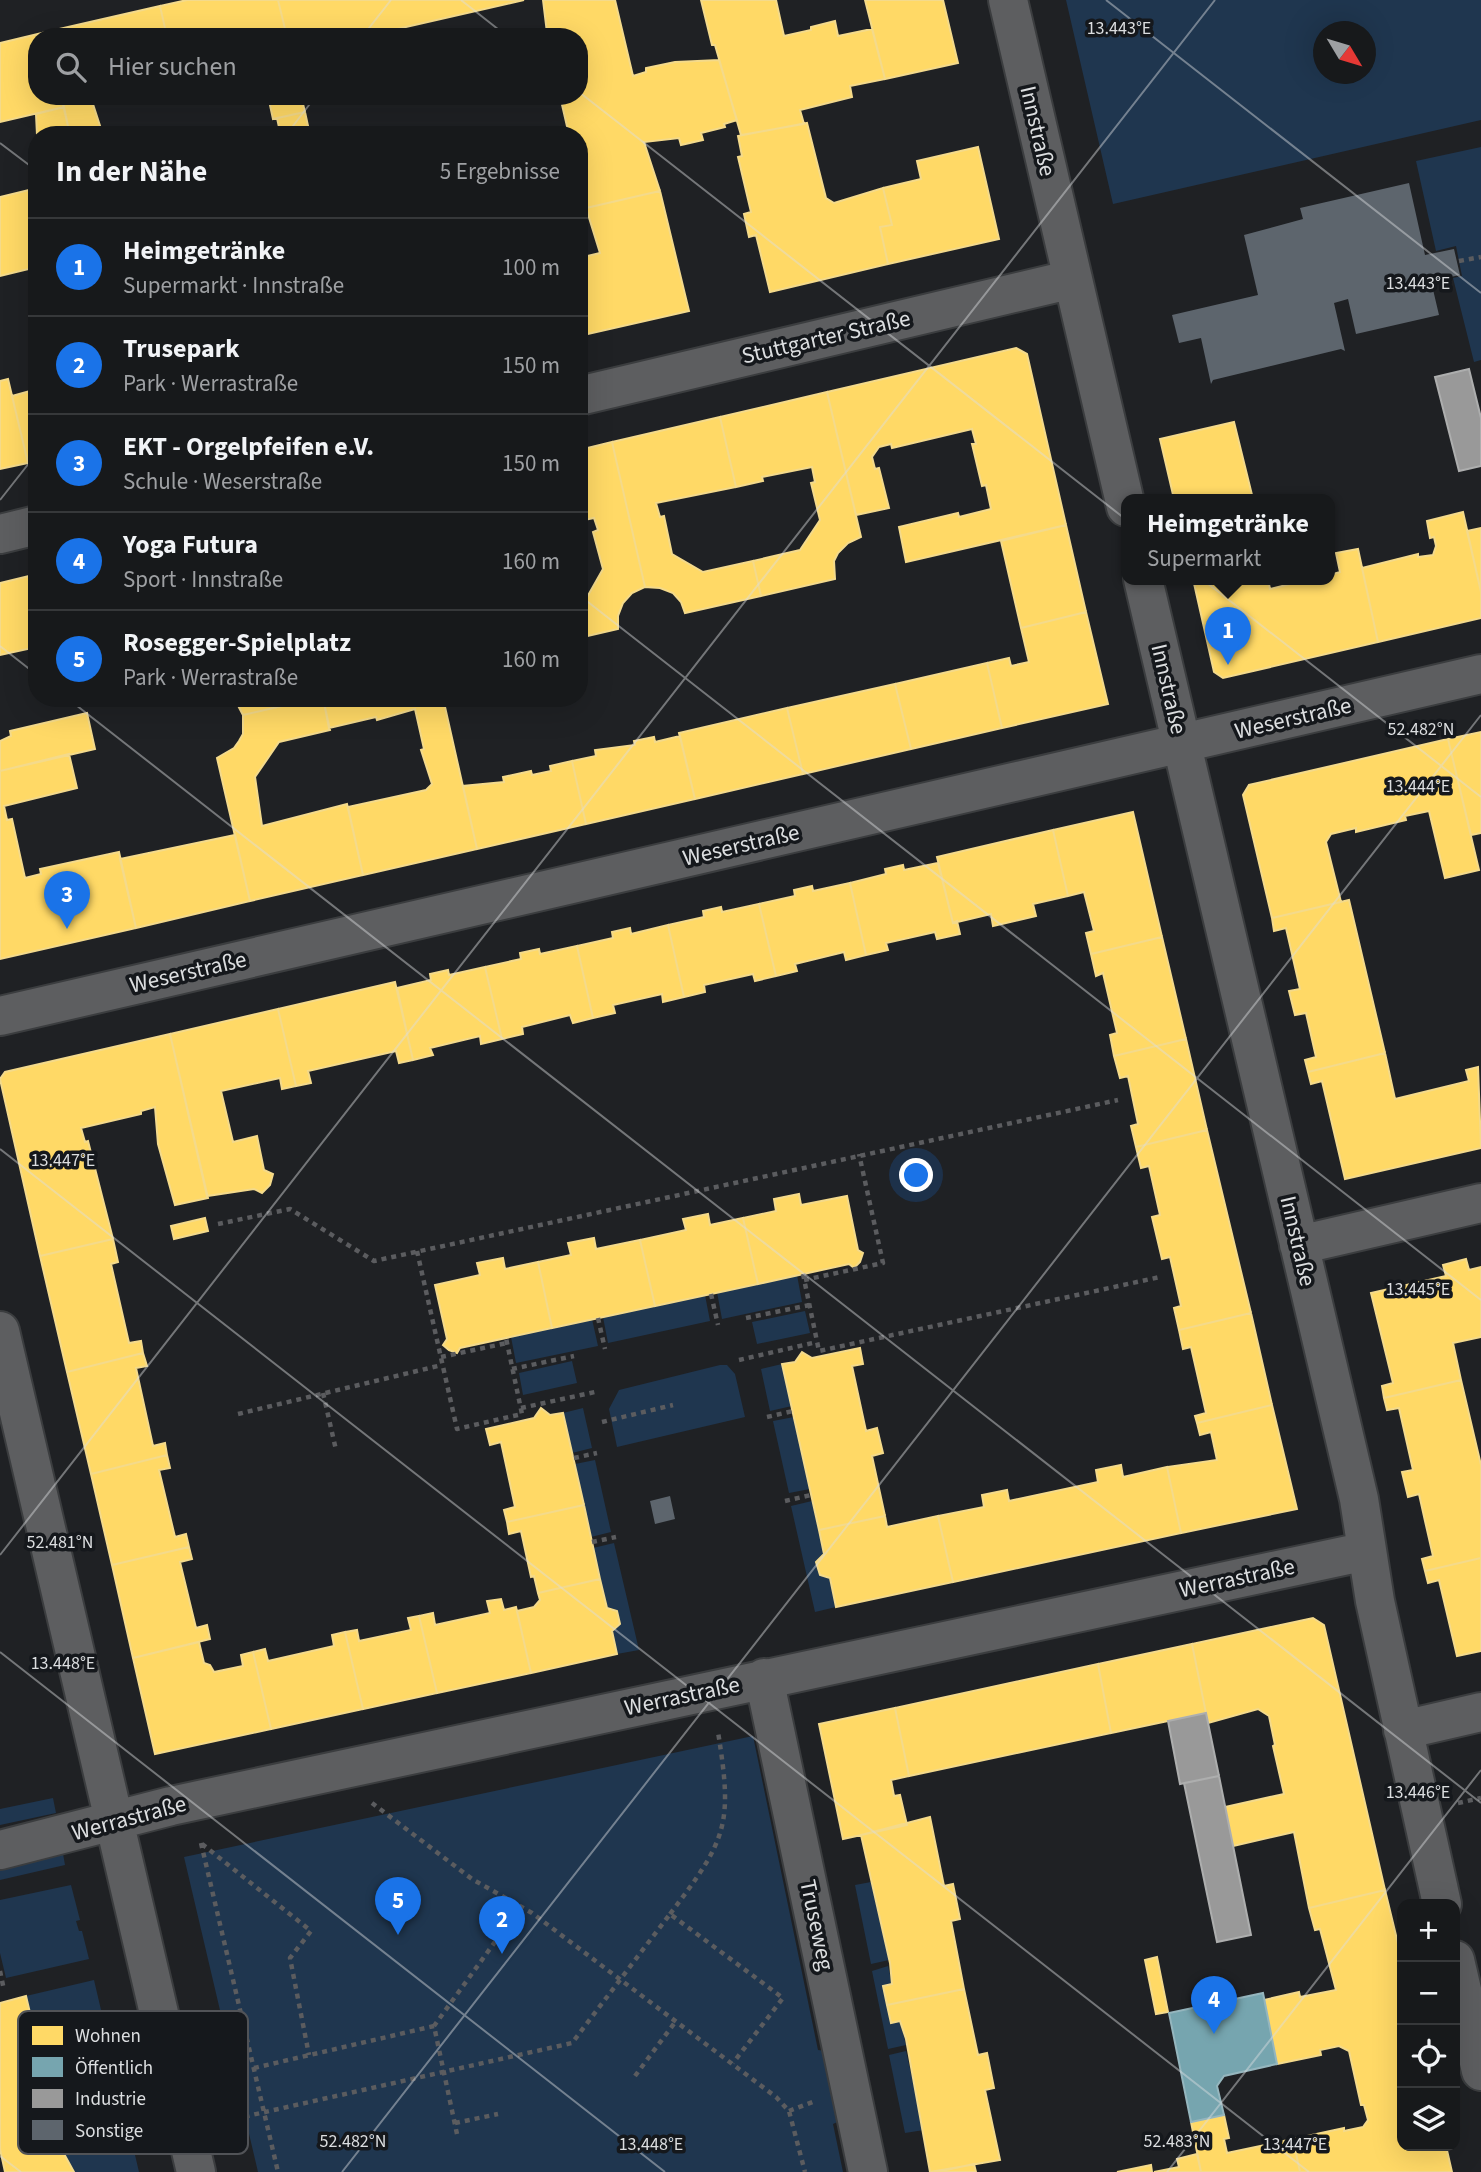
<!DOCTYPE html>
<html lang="de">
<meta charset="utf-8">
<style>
:root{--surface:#17191b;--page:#202224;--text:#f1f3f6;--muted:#9ea0a3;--line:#36383a;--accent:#1a73e8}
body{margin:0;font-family:"Source Sans 3",sans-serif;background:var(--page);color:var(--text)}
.controls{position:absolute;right:21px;bottom:21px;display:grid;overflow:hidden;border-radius:14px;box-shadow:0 7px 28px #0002}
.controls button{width:63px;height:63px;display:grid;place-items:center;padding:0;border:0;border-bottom:2px solid var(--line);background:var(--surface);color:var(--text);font:35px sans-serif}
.compass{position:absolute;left:1313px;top:21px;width:63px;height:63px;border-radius:50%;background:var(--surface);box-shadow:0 7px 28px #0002;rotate:128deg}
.you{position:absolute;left:917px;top:1176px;width:24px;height:24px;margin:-18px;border:5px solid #fff;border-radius:50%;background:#1a73e8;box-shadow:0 0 0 10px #1a73e833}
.badge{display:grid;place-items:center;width:46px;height:46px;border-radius:50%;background:var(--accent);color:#fff;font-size:23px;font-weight:700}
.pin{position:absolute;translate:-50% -58px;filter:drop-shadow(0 2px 4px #0008)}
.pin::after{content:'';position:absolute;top:37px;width:24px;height:21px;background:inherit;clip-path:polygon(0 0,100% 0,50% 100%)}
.popup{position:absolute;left:1121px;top:494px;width:214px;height:91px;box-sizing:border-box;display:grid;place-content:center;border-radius:14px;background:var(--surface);filter:drop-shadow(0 2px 5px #0005);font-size:23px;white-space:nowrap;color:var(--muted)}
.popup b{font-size:26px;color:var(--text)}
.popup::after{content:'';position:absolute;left:50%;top:100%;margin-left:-14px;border:14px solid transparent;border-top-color:var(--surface)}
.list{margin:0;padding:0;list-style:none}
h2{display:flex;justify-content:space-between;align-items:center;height:91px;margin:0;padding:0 28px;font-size:30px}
h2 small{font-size:23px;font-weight:400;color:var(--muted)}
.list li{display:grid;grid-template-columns:46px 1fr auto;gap:21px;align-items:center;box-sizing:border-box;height:98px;padding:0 28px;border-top:2px solid var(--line)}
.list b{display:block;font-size:26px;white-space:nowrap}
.list p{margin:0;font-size:23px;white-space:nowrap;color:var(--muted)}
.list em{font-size:23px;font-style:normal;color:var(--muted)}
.icon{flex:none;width:38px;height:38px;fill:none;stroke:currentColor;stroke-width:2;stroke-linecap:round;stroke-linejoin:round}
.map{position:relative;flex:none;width:1481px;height:2172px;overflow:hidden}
.search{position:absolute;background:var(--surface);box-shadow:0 7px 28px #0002;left:28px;top:28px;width:560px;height:77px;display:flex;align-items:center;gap:18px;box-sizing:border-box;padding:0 24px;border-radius:28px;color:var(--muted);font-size:26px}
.panel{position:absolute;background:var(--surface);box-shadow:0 7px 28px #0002;left:28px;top:126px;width:560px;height:581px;border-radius:28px}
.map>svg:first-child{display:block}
</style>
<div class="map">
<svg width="1481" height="2172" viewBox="0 0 1481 2172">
<rect width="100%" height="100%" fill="#1f2124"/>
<path fill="#1f364f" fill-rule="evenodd" d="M1066 0H1481V120L1113 204ZM1324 32H1366V74H1324Z
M1481 147V360L1474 362 1453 278 1462 276 1456 246 1436 251 1416 161Z
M797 1275 802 1302 722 1319 717 1292Z
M705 1295 710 1321 608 1343 603 1317Z
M805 1311 810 1333 757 1344 752 1322Z
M592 1319 598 1346 516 1363 511 1337Z
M572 1361 577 1383 523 1395 519 1373Z
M782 1364 792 1406 770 1411 761 1369Z
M720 1365H727L735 1374 745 1417 617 1447 609 1409 619 1390Z
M583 1408 592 1448 572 1453 563 1413Z
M794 1417 810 1489 789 1493 773 1421Z
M595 1460 611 1532 591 1537 575 1464Z
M812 1501 824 1554 817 1562 820 1575 830 1578 836 1607 815 1612 791 1506Z
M614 1543 639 1650 617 1654 612 1631 620 1624 617 1611 607 1608 593 1548Z
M753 1736 818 2050 833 2052 846 2118 833 2124 843 2172H258L184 1857Z
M53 1798 56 1813 0 1825V1809Z
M62 1848 65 1865 0 1880V1862Z
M871 1882 889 1960 871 1964 855 1885Z
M71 1885 80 1920 76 1921 79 1931H82L89 1959 6 1978 0 1953V1900Z
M888 1966 892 1984 883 1987 891 2022 900 2021 906 2045 888 2049 872 1971Z
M94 1980 139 2172H74L63 2152 45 2077 51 2071 39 2051 26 1996Z
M906 2051 924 2130 905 2133 889 2055Z"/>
<path fill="#ffd966" stroke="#f4da8b" stroke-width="2" d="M187 0H278L287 37H167L160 6Z
M278 0H524L384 32 385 37H287Z
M543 0H615L633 76 646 72V68L675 62 719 60 737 120 724 124 725 127 701 133 703 140 681 145 679 138 644 142 660 191 586 208 579 179V135H569L560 96H579V37H538L547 33Z
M701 0H776L784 36 811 30V27L835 21 838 36 872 29 885 79 850 86 852 97 800 110 804 124 741 135 715 45H712Z
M865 0H943L958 63 885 79Z
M160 6 167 37H47L46 32Z
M46 32 47 37H37V96H61L64 107 0 122V43Z
M61 96H110L92 101 103 135H70Z
M268 96H301L305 112 273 119Z
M64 107 70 135H37L36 114Z
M305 112 310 135H269L280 132 277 118Z
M807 123 826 198 834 203 883 188 892 225 880 227 888 264 770 292 756 235 749 237 744 214 751 212 738 157 742 156 738 136Z
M978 147 999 239 888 264 880 227 892 225 883 188 921 179 917 161Z
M37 188V267L0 276V197Z
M660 191 689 311 579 336V258L600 253 586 208Z
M1016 348 1027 354 1066 525 906 562 899 527 958 513 959 517 991 509 986 485 982 486 972 444H976L972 429 892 448 891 444 879 447 872 457 875 469 879 468 889 508 856 515 827 392Z
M8 379 28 463 0 469V381Z
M37 389V461L28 463 12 396Z
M827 392 861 537 848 543 838 553 834 561 835 579 761 596 753 561 800 550 820 520 811 483 815 482 812 467 762 477 763 481 736 487 720 417Z
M720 417 736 487 656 503 660 517 664 516 672 554 703 572 753 561 761 596 685 613 681 602 673 593 660 588 645 587 612 442Z
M1234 422 1253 499H1174L1160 439Z
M612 442 645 587 632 593 623 603 618 616V629L579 638V601L586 599 603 569 593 532 598 530 594 518 579 521V450Z
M1463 512 1481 592V618L1378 642 1362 568 1418 554V557L1433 555 1436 546 1434 537 1430 538 1427 521Z
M1066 525 1086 612 1021 628 1001 541Z
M1481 528V592L1467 531Z
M1358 549 1378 642 1223 678 1214 672 1193 579H1268L1270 589 1310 579H1330V575L1340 572 1336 553Z
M37 574V647L0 655V583Z
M1086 612 1108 704 1002 728 987 663 1009 658 1011 666 1029 662 1021 628Z
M987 663 1002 728 911 749 895 684Z
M895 684 911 749 803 774 787 708Z
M234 698H317L243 715Z
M317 698H323L330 730 279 742 255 777 262 826 347 804 363 875 250 901 217 758 234 748 239 741 243 734V715Z
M323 698H443L477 849 363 875 348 807 426 790 432 784 421 750 424 749 415 709 377 720 376 717 329 728Z
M787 708 803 774 695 799 679 733Z
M87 713 95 749 0 771V741L11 736 10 731Z
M1481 732V833L1471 835 1448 739Z
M680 736 695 799 586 824 572 761 596 756 595 750 635 745 634 741 654 737 655 742Z
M1448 739 1479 870 1445 878 1429 811 1405 816 1406 820 1356 832V828L1331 834 1326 842 1341 902 1272 918 1243 795 1249 785Z
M69 754 77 788 4 806 7 820 12 819 25 878 41 874 40 869 119 852 136 928 0 959V771Z
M572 761 586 824 477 849 463 786 504 782 503 777 531 771 532 775 551 771 550 766Z
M1133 812 1162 937 1091 954 1086 933 1094 931 1084 892 1068 896 1053 830Z
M1053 830 1068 896 1033 904 1036 916 993 926 991 914 953 923 937 857Z
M235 835 250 901 136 928 120 859Z
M938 863 953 923 957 921 960 934 937 939 935 932 886 943 888 950 866 955 850 883 886 874 885 869 903 865 904 870Z
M850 883 866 955 846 960 844 952 795 964 797 971 776 976 759 904 795 896 794 890 812 886 813 891Z
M1349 900 1385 1053 1308 1072 1305 1060 1316 1057 1306 1013 1295 1015 1289 991 1300 989 1292 954 1286 928 1274 931 1272 918Z
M759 904 776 976 755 981 753 974 704 985 705 992 684 997 668 925 704 917 703 911 721 907 722 912Z
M668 925 684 997 663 1002 662 994 613 1005 615 1013 593 1018 577 946 613 938 612 932 630 928 631 934Z
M1162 937 1186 1039 1114 1056 1110 1035 1117 1033 1103 973 1096 976 1091 954Z
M577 946 593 1018 573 1023 570 1015 522 1027 523 1034 502 1039 485 967 521 959 520 953 539 949 540 954Z
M485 967 502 1039 481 1044 480 1036 430 1048 433 1055 413 1060 397 988 431 980 430 974 448 970 449 975Z
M395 982 413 1060 399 1063 396 1051 308 1071 311 1083 296 1086 278 1009Z
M278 1009 296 1086 282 1089 280 1078 221 1091 233 1142 257 1136 264 1170 273 1174 270 1185 262 1193 254 1189 207 1196 170 1034Z
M170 1034 208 1198 175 1205 158 1144 155 1107 141 1111V1114L81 1128 85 1142 88 1141 113 1239 40 1256 0 1079 5 1072Z
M1186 1039 1207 1130 1136 1147 1131 1126 1138 1124 1128 1076 1120 1078 1114 1056Z
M1385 1053 1395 1099 1469 1081 1466 1070 1478 1067 1481 1148 1345 1179 1322 1081 1311 1084 1308 1072Z
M1207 1130 1251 1313 1179 1330 1174 1308 1181 1306 1170 1257 1162 1259 1152 1217 1160 1215 1149 1166 1141 1168 1136 1147Z
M799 1194 801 1205 847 1196 858 1250 863 1253 860 1262 854 1268 849 1264 758 1284 743 1218 776 1211 774 1199Z
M708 1214 710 1225 743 1218 758 1284 655 1306 640 1240 686 1230 683 1219Z
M205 1218 208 1231 174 1239 171 1226Z
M594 1238 596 1249 640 1240 655 1306 552 1328 538 1262 571 1255 568 1243Z
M113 1239 118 1262 111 1264 129 1343 141 1341 143 1353 67 1372 40 1256Z
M503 1258 505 1269 538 1262 552 1328 460 1348 457 1353 449 1350 443 1345 447 1339 435 1285 480 1275 477 1263Z
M1466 1259 1469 1270 1481 1267V1337L1453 1343 1461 1380 1384 1398 1382 1386 1393 1383 1371 1293 1446 1276 1443 1265Z
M1251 1313 1272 1405 1197 1423 1195 1416 1206 1413 1191 1347 1183 1349 1179 1330Z
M860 1348 863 1364 852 1366 866 1431 877 1428 883 1453 872 1456 885 1516 819 1530 782 1364 795 1362 802 1352 812 1358Z
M143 1353 147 1366 136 1368 153 1446 165 1443 167 1455 91 1474 67 1372Z
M1461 1380 1481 1465V1558L1425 1571 1422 1559 1433 1556 1425 1521 1419 1494 1408 1497 1402 1472 1413 1470 1399 1408 1387 1410 1384 1398Z
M1272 1405 1297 1509 1181 1533 1167 1467 1217 1460 1211 1432 1200 1435 1197 1423Z
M541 1408 550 1415 563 1413 584 1505 507 1522 504 1510 515 1507 501 1442 490 1445 486 1429 534 1418Z
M167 1455 170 1468 159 1470 175 1537 186 1534 189 1547 112 1565 91 1474Z
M1121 1465 1123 1477 1167 1467 1181 1533 953 1582 938 1516 984 1507 982 1495 1007 1490 1009 1501 1098 1482 1096 1470Z
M584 1505 600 1579 538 1593 534 1576 531 1577 521 1531 509 1534 507 1522Z
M885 1516 887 1527 938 1516 953 1582 836 1607 830 1578 820 1575 816 1562 824 1554 819 1530Z
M189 1547 192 1559 180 1562 196 1628 207 1625 210 1639 133 1658 112 1565Z
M1481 1558V1651L1457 1656 1439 1580 1428 1583 1425 1571Z
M600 1579 607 1608 617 1611 620 1624 612 1631 617 1654 531 1673 517 1611 534 1607 540 1600 538 1593Z
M501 1599 504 1610 516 1607 531 1673 437 1693 419 1616 433 1613 435 1625 490 1613 487 1601Z
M419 1616 437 1693 363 1709 345 1632 357 1630 359 1641 411 1630 408 1618Z
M1313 1618 1324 1625 1385 1890 1309 1908 1294 1832 1233 1846 1225 1807 1284 1794 1273 1746 1275 1745 1269 1716 1258 1709 1208 1723 1192 1644Z
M345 1632 363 1709 271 1729 253 1652 265 1649 268 1661 334 1646 332 1635Z
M199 1642 204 1663 210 1665 214 1672 243 1666 241 1655 253 1652 271 1729 155 1754 133 1658Z
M1192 1644 1206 1713 1111 1733 1098 1664Z
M1098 1664 1111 1733 909 1776 895 1708Z
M895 1708 909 1776 891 1780 894 1796 900 1795 907 1825 843 1839 819 1724Z
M930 1817 944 1886 953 1884 960 1919 951 1921 964 1989 887 2005 883 1986 892 1984 890 1963 861 1835Z
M1385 1890 1402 1960V2146H1446L1452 2172H1300L1293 2139 1344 2128V2131L1363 2127 1368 2120 1364 2105H1361L1349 2051 1339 2046 1320 2050 1321 2055 1277 2064 1264 2000 1299 1992 1300 1997 1336 1990 1320 1929 1315 1930 1309 1908Z
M1157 1957 1168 2012 1156 2014 1145 1960Z
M964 1989 978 2055 987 2053 994 2088 985 2090 1000 2160 930 2172 906 2039 900 2021 891 2023 887 2005Z
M26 1996 39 2051 52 2072 45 2077 63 2152 74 2172H5L0 2149V2003Z
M1224 2115 1229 2138 1224 2139 1227 2153 1293 2139 1300 2172H1201L1191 2122Z
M1197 2154 1201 2172H1154L1179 2167 1177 2159Z
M974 2164 976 2172H937Z
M1151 2165 1152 2172H1117Z"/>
<path fill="#76a5af" stroke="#95b6be" stroke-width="2" d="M1263 1993 1277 2064 1224 2076 1217 2086 1224 2115 1191 2122 1169 2013Z"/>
<path fill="#999" stroke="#adaeae" stroke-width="2" d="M1469 369 1481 418V466L1459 471 1435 377Z
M1206 1713 1219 1776 1180 1784 1168 1721Z
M1219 1776 1251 1935 1217 1942 1184 1783Z"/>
<path fill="#5d656d" d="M1409 183 1425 255 1454 249 1460 275 1431 281 1439 315 1356 334 1348 299 1334 303 1345 351 1341 349 1213 380 1211 384 1201 338 1179 343 1172 315 1258 295 1244 235 1303 219 1300 208Z
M670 1496 675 1519 655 1524 650 1501Z"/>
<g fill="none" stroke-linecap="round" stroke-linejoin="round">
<g stroke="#3b3d3f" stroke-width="42">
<path id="minor" d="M1008 0 1126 507
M579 396 1073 279
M0 534 37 525
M1143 579 1359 1499 1375 1601 1442 1904
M0 1016 1481 674
M1299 1245 1481 1203
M0 1331 196 2172
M764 1678 868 2172
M1403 1730 1481 1712
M0 1850 171 1806 1367 1551
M1455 1960 1481 2071"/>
</g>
<path stroke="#5b5c5f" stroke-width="4.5" stroke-dasharray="5 5" stroke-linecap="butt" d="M1459 261 1481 257
M218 1224 290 1209 374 1261 1118 1100
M417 1251 457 1429 522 1414 506 1338
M803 1274 819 1351 1160 1277
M804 1280 883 1263 859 1154
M711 1294 718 1325
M598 1318 605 1349
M746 1318 810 1305
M441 1357 507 1343
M739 1360 817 1342
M512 1369 574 1356
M323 1393 336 1450
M521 1408 595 1392
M238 1414 442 1365
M767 1417 793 1411
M602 1422 673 1405
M574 1458 597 1453
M785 1501 811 1495
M592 1542 616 1537
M372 1803 472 1879 532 1913 776 2097 789 2111 805 2172
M1458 1803 1481 1798
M201 1843 278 2172
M202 1844 311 1931 290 1958 309 2055
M670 1914C727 1839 733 1825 718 1732
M0 1971 4 1990
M254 2068 434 2026
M635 2076 676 2021
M789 2111 815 2101
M225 2121 572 2043 670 1914 783 1998 733 2063
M455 2123 498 2114
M457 2134 434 2026 521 1906"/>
<use href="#minor" stroke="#5d5e60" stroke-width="38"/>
</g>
<path fill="none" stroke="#dcdee0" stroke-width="2" stroke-opacity="0.45" d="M461 0 508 37M1106 0 1481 293M362 37 391 0M579 92 1481 797M286 135 316 96M0 143 37 171M0 500 37 453M579 595 1481 1300M0 646 37 675M67 698 1481 1803M0 1149 1309 2172M0 1555 1215 0M0 1652 665 2172M0 2156 21 2172M342 2172 1481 715M1167 2172 1481 1770"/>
<g text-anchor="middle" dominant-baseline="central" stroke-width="7" stroke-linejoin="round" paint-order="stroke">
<g font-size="23" fill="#dcdee0" stroke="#15181c">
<text transform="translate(1038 131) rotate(77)">Innstraße</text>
<text transform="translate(826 337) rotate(-13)">Stuttgarter Straße</text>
<text transform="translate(1169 689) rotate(77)">Innstraße</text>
<text transform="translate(1293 718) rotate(-13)">Weserstraße</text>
<text transform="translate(741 845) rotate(-13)">Weserstraße</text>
<text transform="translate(188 972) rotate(-13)">Weserstraße</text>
<text transform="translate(1298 1241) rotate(77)">Innstraße</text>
<text transform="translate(1237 1578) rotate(-12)">Werrastraße</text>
<text transform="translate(682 1696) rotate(-12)">Werrastraße</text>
<text transform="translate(129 1818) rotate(-15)">Werrastraße</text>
<text transform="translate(817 1925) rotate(78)">Truseweg</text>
</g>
</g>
<rect x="18" y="2011" width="230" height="143" rx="10" fill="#15181c" stroke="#515357" stroke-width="2"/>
<rect x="32" y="2026" width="31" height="19" fill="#ffd966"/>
<rect x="32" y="2057" width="31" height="20" fill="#76a5af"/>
<rect x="32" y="2089" width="31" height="19" fill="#999"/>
<rect x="32" y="2120" width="31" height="20" fill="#5d656d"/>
<g font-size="19" fill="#dcdee0">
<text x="75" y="2042">Wohnen</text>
<text x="75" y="2074">Öffentlich</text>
<text x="75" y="2105">Industrie</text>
<text x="75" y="2137">Sonstige</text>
</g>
<g font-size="18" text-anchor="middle" fill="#dcdee0" stroke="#15181c" stroke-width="7" stroke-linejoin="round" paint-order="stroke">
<text x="1119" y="34">13.443°E</text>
<text x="1418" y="289">13.443°E</text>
<text x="1421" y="735">52.482°N</text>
<text x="1418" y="792">13.444°E</text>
<text x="63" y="1166">13.447°E</text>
<text x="1418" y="1295">13.445°E</text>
<text x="60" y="1548">52.481°N</text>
<text x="63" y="1669">13.448°E</text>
<text x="1418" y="1798">13.446°E</text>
<text x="353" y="2147">52.482°N</text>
<text x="1177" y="2147">52.483°N</text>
<text x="651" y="2150">13.448°E</text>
<text x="1295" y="2150">13.447°E</text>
</g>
</svg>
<div class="controls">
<button>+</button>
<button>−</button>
<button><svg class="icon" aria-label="locate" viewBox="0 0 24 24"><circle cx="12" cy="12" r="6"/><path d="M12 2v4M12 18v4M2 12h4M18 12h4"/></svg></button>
<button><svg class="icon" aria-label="layers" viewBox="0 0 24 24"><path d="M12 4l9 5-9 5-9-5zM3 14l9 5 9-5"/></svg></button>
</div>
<svg class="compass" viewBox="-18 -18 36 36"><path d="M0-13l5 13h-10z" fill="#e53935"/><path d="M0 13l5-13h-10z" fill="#9ea0a3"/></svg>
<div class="you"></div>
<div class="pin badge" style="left:1228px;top:665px">1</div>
<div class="popup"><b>Heimgetränke</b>Supermarkt</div>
<div class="pin badge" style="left:502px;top:1954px">2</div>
<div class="pin badge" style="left:67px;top:929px">3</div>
<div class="pin badge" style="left:1214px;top:2034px">4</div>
<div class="pin badge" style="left:398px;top:1935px">5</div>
<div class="search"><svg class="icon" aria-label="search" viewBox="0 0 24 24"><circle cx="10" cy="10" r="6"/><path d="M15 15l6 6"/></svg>Hier suchen</div>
<section class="panel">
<h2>In der Nähe<small>5 Ergebnisse</small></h2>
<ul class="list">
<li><span class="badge">1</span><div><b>Heimgetränke</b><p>Supermarkt · Innstraße</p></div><em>100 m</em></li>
<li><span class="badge">2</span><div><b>Trusepark</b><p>Park · Werrastraße</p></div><em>150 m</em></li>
<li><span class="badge">3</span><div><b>EKT - Orgelpfeifen e.V.</b><p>Schule · Weserstraße</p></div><em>150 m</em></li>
<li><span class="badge">4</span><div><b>Yoga Futura</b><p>Sport · Innstraße</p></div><em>160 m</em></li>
<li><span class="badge">5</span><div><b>Rosegger-Spielplatz</b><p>Park · Werrastraße</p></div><em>160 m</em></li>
</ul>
</section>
</div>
